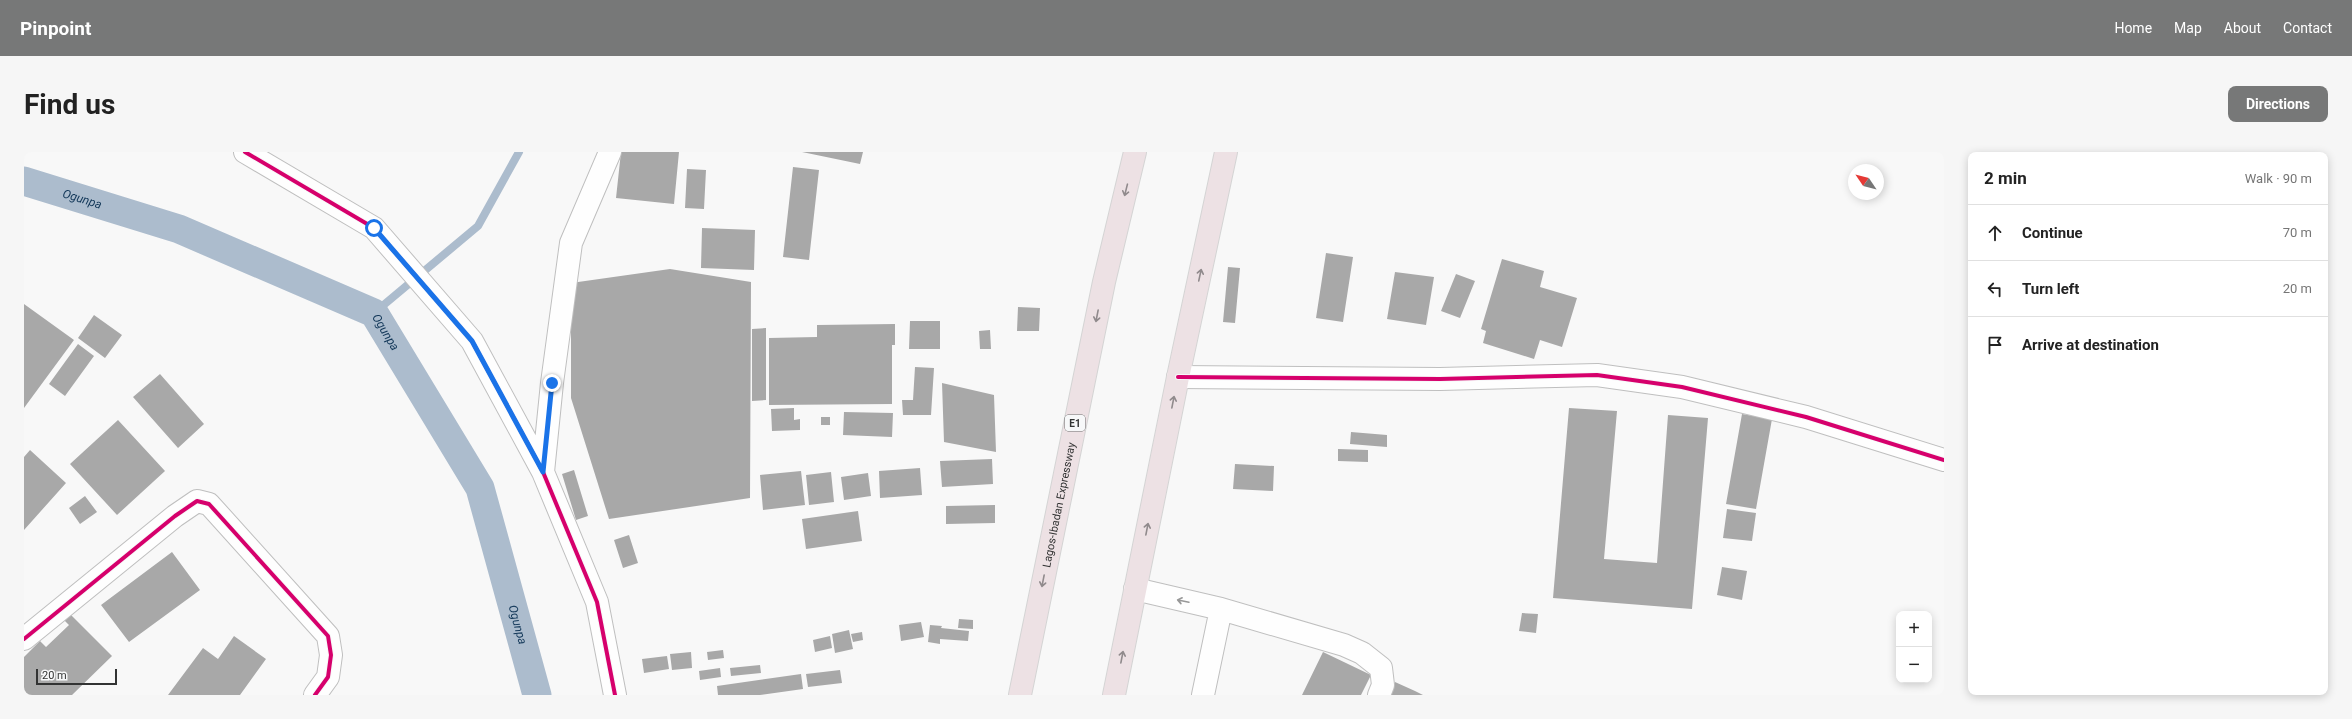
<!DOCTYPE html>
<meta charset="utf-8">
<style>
:root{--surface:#fff;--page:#f6f6f6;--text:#222;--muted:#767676;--line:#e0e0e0;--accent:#777878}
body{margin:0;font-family:Roboto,sans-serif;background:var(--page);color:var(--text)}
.controls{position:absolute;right:12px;bottom:12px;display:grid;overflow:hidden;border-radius:8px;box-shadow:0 2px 10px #0003}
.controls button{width:36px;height:36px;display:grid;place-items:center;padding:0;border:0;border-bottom:1px solid var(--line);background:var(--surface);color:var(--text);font:20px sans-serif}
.compass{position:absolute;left:1824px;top:12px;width:36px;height:36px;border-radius:50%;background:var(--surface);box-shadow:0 2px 10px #0003;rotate:305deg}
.scale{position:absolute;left:12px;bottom:10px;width:81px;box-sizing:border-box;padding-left:4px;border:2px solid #323333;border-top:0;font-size:11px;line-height:14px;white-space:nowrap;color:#323333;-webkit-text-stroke:3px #f7f8f9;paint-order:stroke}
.stop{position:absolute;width:12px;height:12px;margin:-9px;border:3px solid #1a73e8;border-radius:50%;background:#fff}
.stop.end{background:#1a73e8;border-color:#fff;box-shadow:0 1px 4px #0008}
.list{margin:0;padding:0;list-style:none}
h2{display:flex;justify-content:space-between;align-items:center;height:52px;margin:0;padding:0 16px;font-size:17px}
h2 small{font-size:13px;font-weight:400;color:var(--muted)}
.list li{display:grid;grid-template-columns:26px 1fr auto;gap:12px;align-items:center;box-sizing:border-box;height:56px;padding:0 16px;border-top:1px solid var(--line)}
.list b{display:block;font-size:15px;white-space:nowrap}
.list em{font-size:13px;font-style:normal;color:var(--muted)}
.icon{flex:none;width:22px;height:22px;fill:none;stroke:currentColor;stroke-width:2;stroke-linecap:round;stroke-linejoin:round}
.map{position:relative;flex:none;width:1920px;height:543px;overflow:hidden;border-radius:8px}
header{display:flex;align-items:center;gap:24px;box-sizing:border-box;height:56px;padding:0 20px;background:var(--accent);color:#fff}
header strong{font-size:19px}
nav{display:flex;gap:22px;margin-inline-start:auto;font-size:14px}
.intro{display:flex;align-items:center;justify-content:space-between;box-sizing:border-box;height:96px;padding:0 24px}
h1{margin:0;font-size:28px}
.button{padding:10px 18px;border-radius:8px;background:var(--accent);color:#fff;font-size:14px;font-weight:700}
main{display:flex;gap:24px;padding:0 24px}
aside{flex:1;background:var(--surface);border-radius:8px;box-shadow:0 2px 10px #0003}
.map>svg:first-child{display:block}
</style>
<header>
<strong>Pinpoint</strong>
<nav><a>Home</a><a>Map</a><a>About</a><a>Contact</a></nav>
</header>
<div class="intro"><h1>Find us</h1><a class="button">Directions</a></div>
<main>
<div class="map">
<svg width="1920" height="543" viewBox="0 0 1920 543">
<rect width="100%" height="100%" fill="#f8f8f8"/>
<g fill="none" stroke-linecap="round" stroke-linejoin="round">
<path stroke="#acbccd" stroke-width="8" d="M350 161 454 74 495 0"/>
<path stroke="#acbccd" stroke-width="29" id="s1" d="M0 29 155 77 350 161 456 336 513 543"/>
</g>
<path fill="#a8a8a8" d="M597 0H655L650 52 592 46Z
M778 0H839L836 12Z
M769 15 795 18 785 108 759 105Z
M663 17 682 18 680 57 661 56Z
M678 76 731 78 730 118 677 116Z
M1302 101 1329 105 1319 170 1292 166Z
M1478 107 1520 119 1516 135 1553 146 1538 195 1516 188 1510 207 1459 191 1462 179 1457 177Z
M1204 115 1216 116 1211 171 1199 170Z
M646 117 727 130 726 346 585 367 547 246V131Z
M1371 120 1410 125 1402 173 1363 167Z
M1432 122 1451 129 1436 166 1417 159Z
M0 152 50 188 0 256Z
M994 155 1016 156 1015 179H993Z
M70 163 98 183 81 206 54 186Z
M886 169H916V197H885Z
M871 172V193H868V252L745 253V186L793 185V173Z
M742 176V248L728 249V177Z
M966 178 967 197H956L955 179Z
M54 192 70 204 41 244 25 232Z
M891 215 910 216 907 263H879L878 248H889Z
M136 222 180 272 154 296 109 245Z
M918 231 970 243 972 300 920 290Z
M770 256V268L776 267V278L748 279 747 257Z
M1545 256 1593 259 1580 407 1633 411 1644 263 1684 266 1668 457 1529 446Z
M820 260 869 261 868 285 819 283Z
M1718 262 1748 267 1732 357 1702 352Z
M797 265H806V273H797Z
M94 268 141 319 93 363 46 312Z
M1327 280 1363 283V295L1326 292Z
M1314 297 1344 298V310L1314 309Z
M6 298 42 331 0 378V305Z
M968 307 969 332 918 335 916 309Z
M1211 312 1250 314 1249 339 1209 337Z
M896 316 898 343 856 346 855 319Z
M550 318 564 364 552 368 538 322Z
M777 319 781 353 739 358 736 323Z
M807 320 810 350 785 353 782 323Z
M844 321 847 344 820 348 817 325Z
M61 344 73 360 56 372 45 356Z
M971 353V371L922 372V354Z
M1703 357 1732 361 1728 389 1699 386Z
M834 359 838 389 782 397 778 367Z
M605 383 614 411 599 416 590 388Z
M148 400 176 438 105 490 77 453Z
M1698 415 1723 419 1718 448 1693 443Z
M45 461 88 504 48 543H0V505L16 489 22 495 45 473 39 467Z
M1498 461 1514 462 1512 481 1495 479Z
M935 467 949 468V477L934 476Z
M897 470 900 485 877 489 875 473Z
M906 473 918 474 917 476 945 479 944 489 916 487V492L904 490Z
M825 478 829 497 811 501 808 482Z
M838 480 839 488 829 490 827 482Z
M210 484 242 507 216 543H144L179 496 194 507Z
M806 484 808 496 791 500 789 488Z
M699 498 700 506 684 508 683 500Z
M667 500 668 516 648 518 646 502Z
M1299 500 1347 523 1337 543H1278Z
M643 504 645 517 620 521 618 507Z
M736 513 737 521 707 524 706 516Z
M696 516 697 525 676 528 675 519Z
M816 518 818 531 784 535 782 522Z
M777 522 779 537 736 543H694L693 534Z
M1371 530 1391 539 1399 543H1365Z"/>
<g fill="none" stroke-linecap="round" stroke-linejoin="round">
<g stroke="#bfbfbf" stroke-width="24">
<path id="minor" d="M221 0 350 76 448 189 519 320 573 450 591 543
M1154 225 1416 227 1573 223 1658 235 1782 265 1920 308
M519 320 528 231 547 91 586 0
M1111 437 1197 457 1320 493 1338 501 1357 516 1359 533 1355 543
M0 487 151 364 173 349 185 352 304 484 307 503 304 525 291 543
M1179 543 1197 457"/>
</g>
<g stroke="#d4d4d4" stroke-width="24">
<g id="highway">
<path id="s2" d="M996 543 1080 130 1111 0"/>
<path d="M1090 543 1154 225 1202 0"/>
</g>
</g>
<use href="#minor" stroke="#fefefe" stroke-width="22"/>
<use href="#highway" stroke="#ede1e4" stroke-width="22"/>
<g stroke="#f7f8f9" stroke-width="6">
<path id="cycleway" d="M221 0 350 76 448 189 519 320 573 450 591 543
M1154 225 1416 227 1573 223 1658 235 1782 265 1920 308
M0 487 151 364 173 349 185 352 304 484 307 503 304 525 291 543"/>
</g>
<use href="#cycleway" stroke="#d6006c" stroke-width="4"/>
</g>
<defs><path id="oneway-shaft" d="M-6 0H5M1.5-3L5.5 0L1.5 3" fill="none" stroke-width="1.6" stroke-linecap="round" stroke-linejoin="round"/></defs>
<g stroke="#908a8c">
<use href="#oneway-shaft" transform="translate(1102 38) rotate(104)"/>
<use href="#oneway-shaft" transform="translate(1176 123) rotate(-78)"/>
<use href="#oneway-shaft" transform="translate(1073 164) rotate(101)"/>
<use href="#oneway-shaft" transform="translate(1149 250) rotate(-79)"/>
<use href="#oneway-shaft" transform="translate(1123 377) rotate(-79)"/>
<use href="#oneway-shaft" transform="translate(1019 429) rotate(101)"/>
<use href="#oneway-shaft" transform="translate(1098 505) rotate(-79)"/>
</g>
<use stroke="#989898" href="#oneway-shaft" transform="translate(1159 449) rotate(-168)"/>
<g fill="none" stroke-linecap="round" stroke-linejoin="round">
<path stroke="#1a73e8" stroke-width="5" d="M350 76 448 189 519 320 528 231"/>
</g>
<g text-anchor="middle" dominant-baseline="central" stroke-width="4" stroke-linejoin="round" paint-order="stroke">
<rect fill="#f7f8f9" stroke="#6d6e6e" stroke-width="1" x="1041" y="263" width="20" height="16" rx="3"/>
<g font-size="10" font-weight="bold" fill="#323333">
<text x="1051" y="271">E1</text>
</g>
<g font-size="11" fill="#323333" stroke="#f7f8f9">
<text stroke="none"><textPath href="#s2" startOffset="194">Lagos-Ibadan Expressway</textPath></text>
</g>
<g font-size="12" font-style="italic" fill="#133859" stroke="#f7f8f9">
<text stroke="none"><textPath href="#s1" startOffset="61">Ogunpa</textPath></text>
<text stroke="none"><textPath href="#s1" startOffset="397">Ogunpa</textPath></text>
<text stroke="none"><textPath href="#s1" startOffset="721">Ogunpa</textPath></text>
</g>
</g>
</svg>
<div class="controls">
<button>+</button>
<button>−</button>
</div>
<svg class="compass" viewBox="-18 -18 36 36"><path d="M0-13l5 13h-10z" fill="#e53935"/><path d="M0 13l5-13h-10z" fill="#767676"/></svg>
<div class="scale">20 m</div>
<div class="stop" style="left:350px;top:76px"></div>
<div class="stop end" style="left:528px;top:231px"></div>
</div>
<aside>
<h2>2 min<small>Walk · 90 m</small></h2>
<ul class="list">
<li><svg class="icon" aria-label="ahead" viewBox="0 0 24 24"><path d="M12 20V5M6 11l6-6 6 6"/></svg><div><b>Continue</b></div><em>70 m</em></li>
<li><svg class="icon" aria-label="left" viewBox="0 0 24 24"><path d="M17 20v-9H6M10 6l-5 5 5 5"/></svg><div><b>Turn left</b></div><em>20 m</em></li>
<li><svg class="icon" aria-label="arrive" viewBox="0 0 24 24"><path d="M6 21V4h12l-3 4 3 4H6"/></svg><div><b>Arrive at destination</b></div></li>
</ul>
</aside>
</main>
